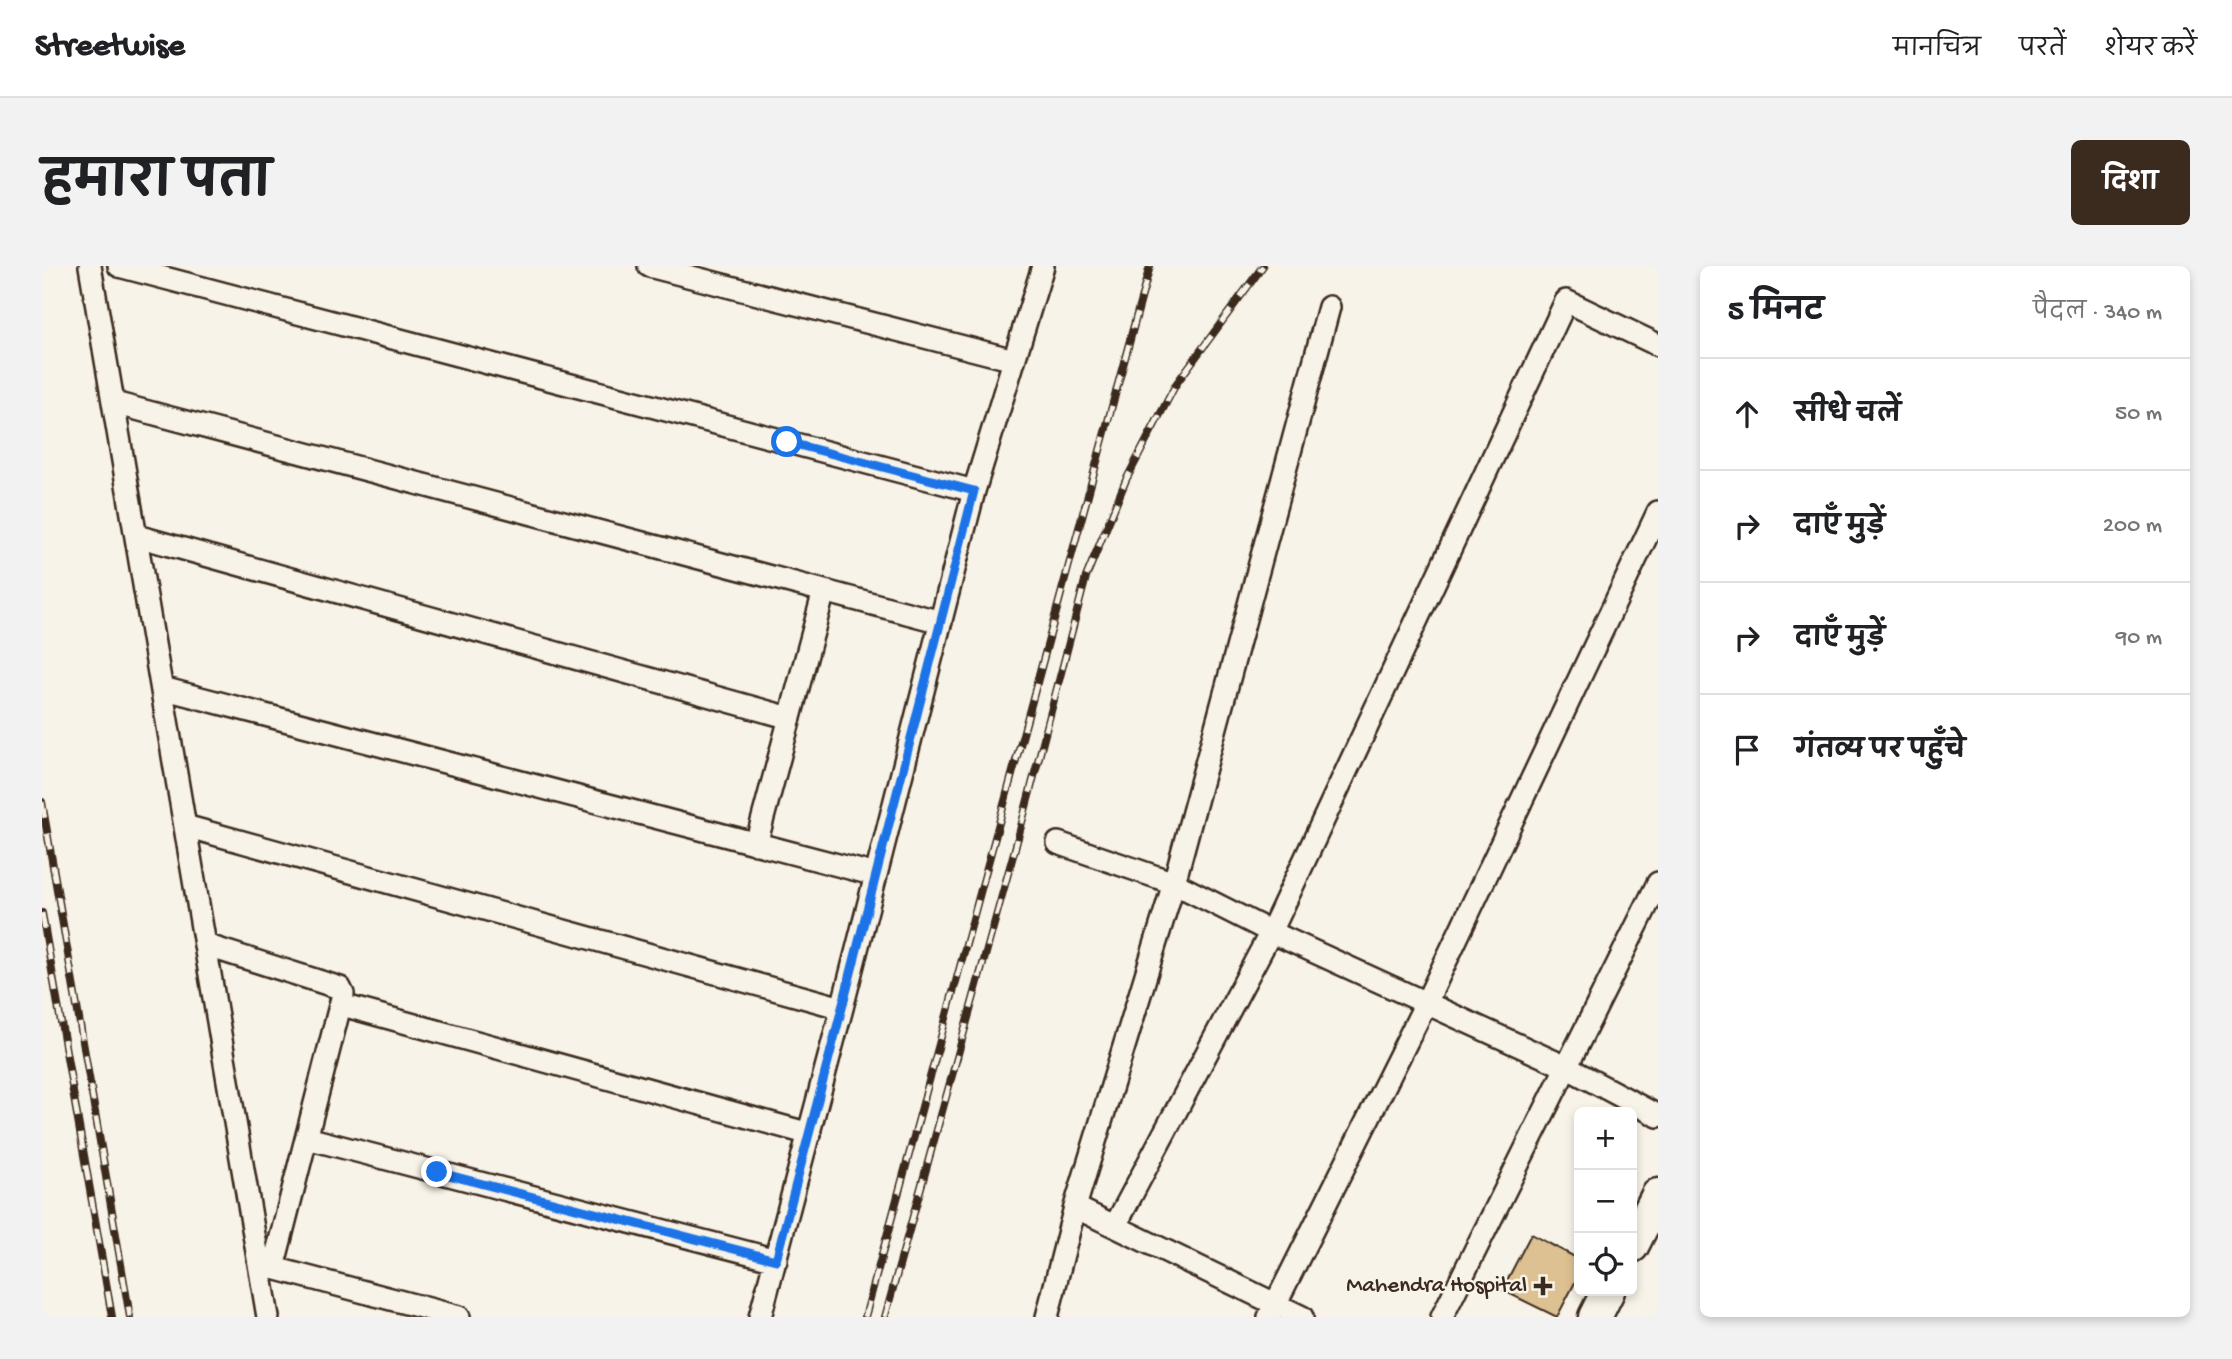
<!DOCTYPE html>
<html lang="hi">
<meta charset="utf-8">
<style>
:root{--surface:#fff;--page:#f2f2f2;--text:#202124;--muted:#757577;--line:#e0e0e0;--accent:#3b2a1e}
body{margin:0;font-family:"Gochi Hand","Playpen Sans Deva",sans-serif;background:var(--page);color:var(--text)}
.controls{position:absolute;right:21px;bottom:21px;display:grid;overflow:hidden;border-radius:10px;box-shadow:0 4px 10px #0003}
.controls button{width:63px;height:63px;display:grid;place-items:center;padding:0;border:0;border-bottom:2px solid var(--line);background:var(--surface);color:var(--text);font:35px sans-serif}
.stop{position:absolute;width:21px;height:21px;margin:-16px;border:5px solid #1a73e8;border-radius:50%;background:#fff}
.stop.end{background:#1a73e8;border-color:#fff;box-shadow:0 2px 7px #0008}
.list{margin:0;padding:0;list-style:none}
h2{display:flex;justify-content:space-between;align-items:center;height:91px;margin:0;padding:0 28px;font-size:30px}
h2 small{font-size:23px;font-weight:400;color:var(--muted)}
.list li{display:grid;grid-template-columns:46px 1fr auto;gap:21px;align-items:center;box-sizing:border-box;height:112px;padding:0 28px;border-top:2px solid var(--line)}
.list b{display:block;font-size:26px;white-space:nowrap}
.list em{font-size:23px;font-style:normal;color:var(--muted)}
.icon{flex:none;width:38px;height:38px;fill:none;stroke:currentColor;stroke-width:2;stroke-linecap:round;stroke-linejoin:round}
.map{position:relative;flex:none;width:1616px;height:1051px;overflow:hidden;border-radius:10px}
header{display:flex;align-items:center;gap:42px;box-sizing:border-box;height:98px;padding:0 35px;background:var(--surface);border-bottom:2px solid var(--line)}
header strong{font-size:33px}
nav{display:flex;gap:38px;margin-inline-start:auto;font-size:24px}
.intro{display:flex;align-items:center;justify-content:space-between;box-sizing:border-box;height:168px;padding:0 42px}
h1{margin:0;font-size:49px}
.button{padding:18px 32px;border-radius:10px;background:var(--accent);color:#fff;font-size:24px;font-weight:700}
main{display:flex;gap:42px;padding:0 42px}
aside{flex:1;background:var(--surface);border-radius:10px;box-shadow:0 4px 10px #0003}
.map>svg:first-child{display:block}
</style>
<header>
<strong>Streetwise</strong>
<nav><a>मानचित्र</a><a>परतें</a><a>शेयर करें</a></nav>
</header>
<div class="intro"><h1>हमारा पता</h1><a class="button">दिशा</a></div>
<main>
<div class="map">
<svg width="1616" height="1051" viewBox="0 0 1616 1051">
<rect width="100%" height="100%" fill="#f7f3e8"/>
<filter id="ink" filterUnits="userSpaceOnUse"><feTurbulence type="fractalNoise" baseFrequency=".0143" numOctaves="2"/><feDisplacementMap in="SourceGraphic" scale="14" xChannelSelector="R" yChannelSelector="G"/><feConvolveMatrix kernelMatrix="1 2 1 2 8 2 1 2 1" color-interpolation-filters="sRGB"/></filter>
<g filter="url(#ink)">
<path fill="#ddc192" stroke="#3b2a1e" stroke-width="2" d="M1489 968 1537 993V1009L1515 1051 1460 1024Z"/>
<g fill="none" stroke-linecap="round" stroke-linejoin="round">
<g stroke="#3b2a1e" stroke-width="26">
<path id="minor" d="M48 0 226 1051
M77 0 932 225
M607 0 972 94
M72 137 899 356
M95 270 748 452
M120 422 834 609
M143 560 800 742
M1016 577 1132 617 1229 666 1524 801 1616 850
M714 578 782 325
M163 679 298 722 301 728 231 1002
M300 739 768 868
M265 872 734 994
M1033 941 1260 1051
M1073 960 1229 666 1524 35 1616 79
M220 999 417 1051
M718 1051 800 742 932 225 1001 0
M1005 1051 1033 941 1132 617 1287 41
M1227 1051 1384 737 1616 246
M1400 1051 1616 617"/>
</g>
<g stroke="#3b2a1e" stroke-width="37">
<path id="secondary" d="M1590 980 1616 929
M1553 1051 1566 1025"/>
</g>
<use href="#minor" stroke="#f7f3e8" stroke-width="21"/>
<use href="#secondary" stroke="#f7f3e8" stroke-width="32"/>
<g stroke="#3b2a1e" stroke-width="8">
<path id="rail" d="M0 536 88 1051
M0 647 70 1051
M823 1051 1108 0
M843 1051 977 568 1044 311 1084 214 1134 118 1221 0"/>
</g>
<use href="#rail" stroke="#f7f3e8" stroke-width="5" stroke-dasharray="16" stroke-linecap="butt"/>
</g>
</g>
<g fill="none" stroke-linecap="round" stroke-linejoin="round" filter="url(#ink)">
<path stroke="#1a73e8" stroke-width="9" d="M395 906 734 994 800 742 932 225 745 176"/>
</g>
<path fill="#3b2a1e" stroke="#f7f3e8" stroke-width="2.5" d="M1497.5 1009.5h7v7h7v7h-7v7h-7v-7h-7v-7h7z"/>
<g text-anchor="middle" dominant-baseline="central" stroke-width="5" stroke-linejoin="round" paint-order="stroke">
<g font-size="23" fill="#3b2a1e" stroke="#f7f3e8" text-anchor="end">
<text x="1485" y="1020">Mahendra Hospital</text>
</g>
</g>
</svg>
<div class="controls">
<button>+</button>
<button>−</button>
<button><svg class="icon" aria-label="locate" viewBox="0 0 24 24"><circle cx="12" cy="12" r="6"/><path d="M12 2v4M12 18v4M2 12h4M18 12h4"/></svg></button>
</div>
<div class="stop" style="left:745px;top:176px"></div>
<div class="stop end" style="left:395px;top:906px"></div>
</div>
<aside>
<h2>5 मिनट<small>पैदल · 340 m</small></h2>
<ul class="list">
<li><svg class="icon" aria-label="ahead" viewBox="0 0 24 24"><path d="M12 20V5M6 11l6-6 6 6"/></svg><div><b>सीधे चलें</b></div><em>50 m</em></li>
<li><svg class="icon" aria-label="right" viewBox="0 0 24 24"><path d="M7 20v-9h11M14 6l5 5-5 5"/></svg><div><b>दाएँ मुड़ें</b></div><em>200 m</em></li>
<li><svg class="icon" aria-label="right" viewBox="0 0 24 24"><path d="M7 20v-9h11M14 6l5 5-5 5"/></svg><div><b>दाएँ मुड़ें</b></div><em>90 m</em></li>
<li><svg class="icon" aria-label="arrive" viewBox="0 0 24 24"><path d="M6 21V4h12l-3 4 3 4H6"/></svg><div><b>गंतव्य पर पहुँचे</b></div></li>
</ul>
</aside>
</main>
